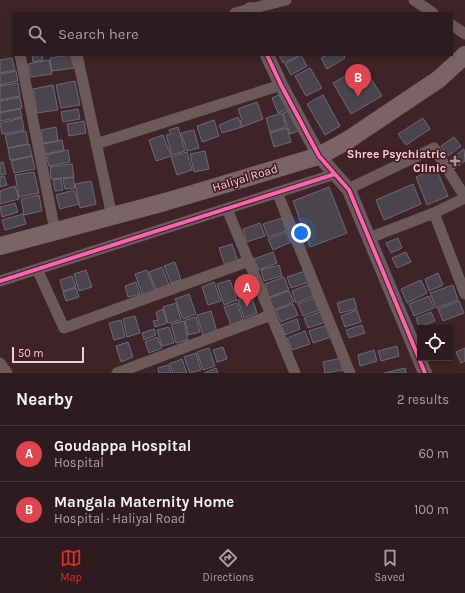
<!DOCTYPE html>
<meta charset="utf-8">
<style>
:root{--surface:#2e1b1f;--page:#3a282c;--text:#f1f3f6;--muted:#a7a1a4;--line:#49393d;--accent:#d93025}
body{margin:0;font-family:Karla,sans-serif;background:var(--page);color:var(--text)}
.controls{position:absolute;right:12px;bottom:12px;display:grid;overflow:hidden;border-radius:0px;box-shadow:0 2px 6px #0003}
.controls button{width:36px;height:36px;display:grid;place-items:center;padding:0;border:0;border-bottom:1px solid var(--line);background:var(--surface);color:var(--text);font:20px sans-serif}
.scale{position:absolute;left:12px;bottom:10px;width:72px;box-sizing:border-box;padding-left:4px;border:2px solid #eecfd1;border-top:0;font-size:11px;line-height:14px;white-space:nowrap;color:#eecfd1;-webkit-text-stroke:3px #481a22;paint-order:stroke}
.you{position:absolute;left:301px;top:233px;width:14px;height:14px;margin:-10px;border:3px solid #fff;border-radius:50%;background:#1a73e8;box-shadow:0 0 0 6px #1a73e833}
.badge{display:grid;place-items:center;width:26px;height:26px;border-radius:50%;background:var(--accent);color:#fff;font-size:13px;font-weight:700}
.pin{position:absolute;translate:-50% -33px;filter:drop-shadow(0 1px 2px #0008)}
.pin::after{content:'';position:absolute;top:21px;width:14px;height:12px;background:inherit;clip-path:polygon(0 0,100% 0,50% 100%)}
.list{margin:0;padding:0;list-style:none}
h2{display:flex;justify-content:space-between;align-items:center;height:52px;margin:0;padding:0 16px;font-size:17px}
h2 small{font-size:13px;font-weight:400;color:var(--muted)}
.list li{display:grid;grid-template-columns:26px 1fr auto;gap:12px;align-items:center;box-sizing:border-box;height:56px;padding:0 16px;border-top:1px solid var(--line)}
.list b{display:block;font-size:15px;white-space:nowrap}
.list p{margin:0;font-size:13px;white-space:nowrap;color:var(--muted)}
.list em{font-size:13px;font-style:normal;color:var(--muted)}
.icon{flex:none;width:22px;height:22px;fill:none;stroke:currentColor;stroke-width:2;stroke-linecap:round;stroke-linejoin:round}
.map{position:relative;flex:none;width:465px;height:373px;overflow:hidden}
.search{position:absolute;background:var(--surface);box-shadow:0 2px 6px #0003;left:12px;right:12px;top:12px;height:44px;display:flex;align-items:center;gap:10px;box-sizing:border-box;padding:0 14px;border-radius:0px;color:var(--muted);font-size:15px}
.sheet{height:164px;background:var(--surface)}
nav{display:flex;justify-content:space-around;align-items:center;box-sizing:border-box;height:56px;border-top:1px solid var(--line);background:var(--surface);font-size:11px;color:var(--muted)}
nav a{display:grid;justify-items:center;gap:2px}
nav .on{color:var(--accent)}
.map>svg:first-child{display:block}
</style>
<div class="map">
<svg width="465" height="373" viewBox="0 0 465 373">
<rect width="100%" height="100%" fill="#3e2429"/>
<path fill="#4a444d" stroke="#6e6973" d="M32 55H42L43 60 33 62Z
M71 55 74 68 52 71 50 58Z
M279 55H301L283 63Z
M301 55 307 66 291 75 285 64Z
M327 55H344L345 58 327 69 321 58Z
M12 58 15 70 0 73V60Z
M49 60 52 74 31 77 28 64Z
M363 66 382 96 351 114 333 83Z
M310 68 322 88 306 96 295 76Z
M16 71 18 81 0 85V74Z
M75 81 80 105 61 108 56 85Z
M18 83 20 96 0 100V86Z
M53 85 58 110 37 113 33 89Z
M287 91 293 107 278 113 272 98Z
M323 95 340 126 325 135 307 104Z
M20 97 22 108 0 112V101Z
M257 102 263 119 242 127 240 121 242 120 238 109Z
M297 108 304 129 290 134 283 113Z
M20 109 22 117 0 121V113Z
M78 109 80 119 63 122 61 112Z
M282 113 286 127 270 132 266 118Z
M238 117 242 127 222 133 219 125Z
M22 118 24 130 2 134 0 123Z
M423 118 430 129 406 145 398 134Z
M214 120 219 136 202 142 197 126Z
M84 121 86 133 69 136 67 124Z
M56 127 58 141 43 143 41 130Z
M178 127 185 151 172 155 166 135 171 134 169 130Z
M287 128 291 142 274 147 270 133Z
M194 130 199 148 187 151 181 133Z
M26 131 28 144 8 148 5 135Z
M163 135 171 156 156 161 149 140Z
M454 137 461 146 448 156 441 146Z
M62 140 64 150 45 154 43 144Z
M29 144 32 156 10 160 8 148Z
M464 149 465 161 454 169 448 161Z
M68 150 70 162 49 166 46 155Z
M205 151 209 169 194 172 190 154Z
M187 152 192 170 177 175 171 157Z
M32 156 35 169 14 173 11 161Z
M3 162 6 174 0 175V163Z
M72 164 74 177 51 179 50 167Z
M436 168 448 196 427 205 416 177Z
M34 172 39 193 19 197 15 175Z
M4 176 7 185 0 187V177Z
M73 177 75 188 65 189 63 179Z
M61 179 63 190 55 191 53 180Z
M91 181 96 204 80 208 75 184Z
M413 184 421 204 384 220 376 200Z
M15 186 19 199 0 204V191Z
M329 187 347 233 310 247 293 201Z
M74 190 79 204 60 209 56 195Z
M39 195 42 211 24 215 21 199Z
M15 203 18 212 2 217 0 207Z
M23 214 26 224 5 230 2 220Z
M282 218 286 231 268 237 263 224Z
M260 223 265 236 247 242 243 229Z
M287 232 291 242 273 250 268 239Z
M398 238 402 248 391 253 386 243Z
M232 244 238 261 225 266 219 248Z
M273 252 277 263 259 270 254 259Z
M406 252 411 262 397 268 392 258Z
M175 262 181 280 171 283 164 266Z
M279 265 282 276 264 281 261 270Z
M162 267 170 287 157 292 149 272Z
M86 270 92 287 79 291 74 274Z
M147 270 155 291 143 296 135 274Z
M305 271 309 282 291 288 287 277Z
M438 273 443 285 429 291 425 279Z
M72 276 76 287 63 291 60 280Z
M284 277 289 290 269 297 265 284Z
M230 280 237 300 224 305 217 284Z
M421 280 427 293 407 303 401 289Z
M136 282 140 294 128 297 125 286Z
M214 282 221 301 208 305 202 287Z
M252 284 255 291 247 294 244 287Z
M310 284 314 296 296 303 292 291Z
M453 285 458 300 436 308 430 293Z
M76 288 79 297 66 301 63 292Z
M289 291 294 302 274 310 269 298Z
M189 294 196 314 183 319 175 299Z
M251 295 257 313 244 318 238 300Z
M429 296 434 308 414 316 409 304Z
M314 298 319 310 303 316 298 304Z
M354 298 357 309 340 313 337 303Z
M459 301 464 313 443 321 438 309Z
M176 303 181 320 168 323 163 307Z
M237 303 243 320 231 325 224 307Z
M293 304 298 315 281 322 276 310Z
M163 309 167 323 155 327 153 321 158 320 156 312Z
M357 310 361 322 345 327 341 316Z
M211 311 217 332 203 336 197 315Z
M322 311 326 322 308 328 304 318Z
M431 312 435 321 419 327 416 318Z
M135 316 140 333 127 337 123 319Z
M196 317 200 332 188 335 185 320Z
M297 319 300 329 285 335 281 325Z
M121 320 125 337 114 340 109 323Z
M184 321 188 340 176 343 171 324Z
M327 325 331 337 313 343 309 331Z
M362 325 365 333 349 338 346 330Z
M169 327 174 343 162 346 157 330Z
M154 329 156 335 144 340 142 333Z
M305 331 310 344 292 350 287 338Z
M157 337 162 348 149 353 145 342Z
M128 342 133 357 121 362 116 346Z
M397 346 399 356 381 361 378 351Z
M223 347 227 359 217 362 213 350Z
M209 348 215 366 203 370 197 352Z
M465 348V361L461 363 456 352Z
M374 350 377 361 360 366 358 355Z
M196 353 201 370 190 373 184 357Z
M341 358 344 370 325 373 323 362Z
M182 359 187 373H173L169 364Z
M168 365 171 373H159L158 368Z
M216 368 218 373H204Z
M405 368 406 373H384Z"/>
<g fill="none" stroke-linecap="round" stroke-linejoin="round">
<path stroke="#6c595b" stroke-width="11" d="M414 0 433 13
M235 13 286 0
M452 25 465 34
M20 55 55 231
M77 55 112 216
M96 144 281 85
M348 189 434 148 465 197
M277 192 350 373
M227 209 295 373
M434 213 465 294
M369 238 434 213 465 198
M37 269 64 328 249 261
M0 281 335 174
M0 363 7 373
M117 373 271 315"/>
<path stroke="#6c595b" stroke-width="14" d="M250 9 251 13
M267 55 281 85 319 156 349 190 425 373"/>
<path stroke="#7b6467" stroke-width="18" d="M0 246 165 202 319 156 348 140 439 79 465 55"/>
<g stroke="#481a22" stroke-width="6">
<path id="cycleway" d="M267 55 281 85 319 156 349 190 425 373
M0 281 335 174"/>
</g>
<use href="#cycleway" stroke="#f766af" stroke-width="4"/>
</g>
<path fill="#b09396" stroke="#481a22" stroke-width="1.5" d="M453 155h4v4h4v4h-4v4h-4v-4h-4v-4h4z"/>
<g text-anchor="middle" dominant-baseline="central" stroke-width="3.5" stroke-linejoin="round" paint-order="stroke">
<g font-size="12" font-weight="bold" fill="#eecfd1" stroke="#481a22" text-anchor="end">
<text x="446" y="154">Shree Psychiatric<tspan x="446" dy="14">Clinic</tspan></text>
</g>
<g font-size="12" fill="#eecfd1" stroke="#481a22">
<text transform="translate(245 178) rotate(-17)">Haliyal Road</text>
</g>
</g>
</svg>
<div class="controls">
<button><svg class="icon" aria-label="locate" viewBox="0 0 24 24"><circle cx="12" cy="12" r="6"/><path d="M12 2v4M12 18v4M2 12h4M18 12h4"/></svg></button>
</div>
<div class="scale">50 m</div>
<div class="you"></div>
<div class="pin badge" style="left:247px;top:307px;background:#e0444e">A</div>
<div class="pin badge" style="left:358px;top:97px;background:#e0444e">B</div>
<div class="search"><svg class="icon" aria-label="search" viewBox="0 0 24 24"><circle cx="10" cy="10" r="6"/><path d="M15 15l6 6"/></svg>Search here</div>
</div>
<section class="sheet">
<h2>Nearby<small>2 results</small></h2>
<ul class="list">
<li><span class="badge" style="background:#e0444e">A</span><div><b>Goudappa Hospital</b><p>Hospital</p></div><em>60 m</em></li>
<li><span class="badge" style="background:#e0444e">B</span><div><b>Mangala Maternity Home</b><p>Hospital · Haliyal Road</p></div><em>100 m</em></li>
</ul>
</section>
<nav>
<a class="on"><svg class="icon" aria-label="map" viewBox="0 0 24 24"><path d="M3 6l6-2 6 2 6-2v14l-6 2-6-2-6 2zM9 4v14M15 6v14"/></svg>Map</a>
<a><svg class="icon" aria-label="directions" viewBox="0 0 24 24"><path d="M12 3l9 9-9 9-9-9zM9 14v-3h6M13 9l2 2-2 2"/></svg>Directions</a>
<a><svg class="icon" aria-label="saved" viewBox="0 0 24 24"><path d="M7 4h10v16l-5-4-5 4z"/></svg>Saved</a>
</nav>
